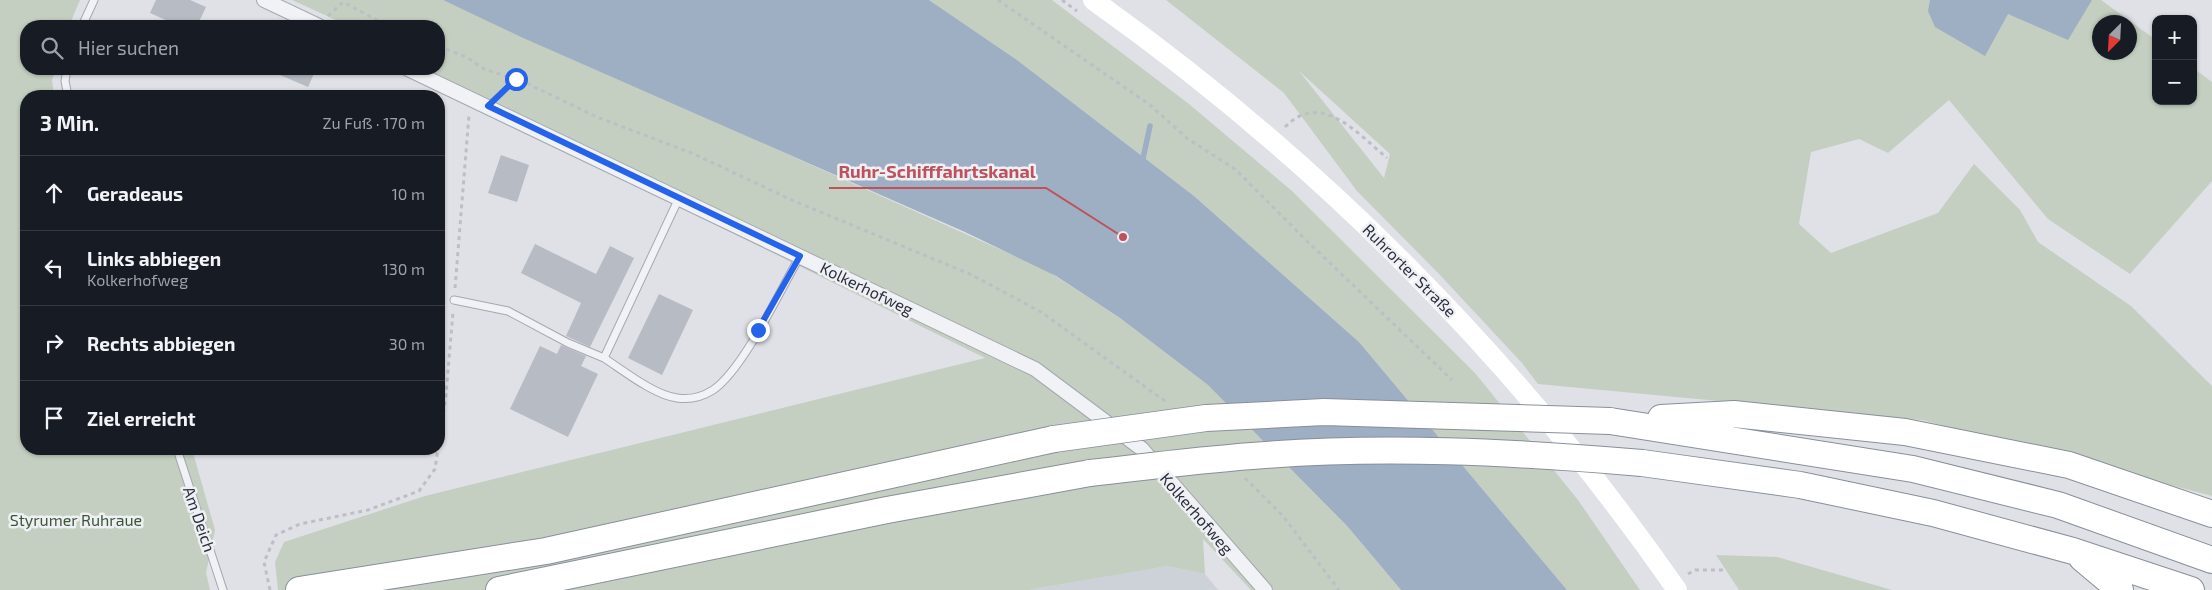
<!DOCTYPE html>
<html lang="de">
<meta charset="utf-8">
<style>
:root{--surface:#171b24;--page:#242831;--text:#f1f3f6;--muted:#9ea1a6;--line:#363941}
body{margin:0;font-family:"Exo 2",sans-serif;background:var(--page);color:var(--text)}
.controls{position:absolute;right:15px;top:15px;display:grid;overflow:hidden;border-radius:10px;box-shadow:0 1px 4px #0004}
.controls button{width:45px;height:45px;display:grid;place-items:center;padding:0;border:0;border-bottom:1px solid var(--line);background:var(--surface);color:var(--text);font:25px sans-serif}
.compass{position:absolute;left:2092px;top:15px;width:45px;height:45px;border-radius:50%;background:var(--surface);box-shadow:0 1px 4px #0004;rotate:204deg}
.stop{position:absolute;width:15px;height:15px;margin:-11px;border:4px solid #2563eb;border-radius:50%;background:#fff}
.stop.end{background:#2563eb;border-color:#fff;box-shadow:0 1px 5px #0008}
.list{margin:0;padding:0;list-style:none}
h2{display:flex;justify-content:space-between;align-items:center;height:65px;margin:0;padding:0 20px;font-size:21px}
h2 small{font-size:16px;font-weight:400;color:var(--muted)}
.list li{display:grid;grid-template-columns:32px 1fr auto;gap:15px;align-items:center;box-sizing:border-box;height:75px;padding:0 20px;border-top:1px solid var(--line)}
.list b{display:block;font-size:19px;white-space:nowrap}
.list p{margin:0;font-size:16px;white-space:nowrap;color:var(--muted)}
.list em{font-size:16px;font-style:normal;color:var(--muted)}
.icon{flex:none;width:28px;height:28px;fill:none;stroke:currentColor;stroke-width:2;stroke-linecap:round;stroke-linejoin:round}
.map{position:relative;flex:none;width:2212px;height:590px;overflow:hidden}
.search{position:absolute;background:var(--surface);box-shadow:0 1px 4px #0004;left:20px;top:20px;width:425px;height:55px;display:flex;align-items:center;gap:12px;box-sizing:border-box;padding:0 18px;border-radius:20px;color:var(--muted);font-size:19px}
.panel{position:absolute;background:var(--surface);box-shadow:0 1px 4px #0004;left:20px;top:90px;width:425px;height:365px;border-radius:20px}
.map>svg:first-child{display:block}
</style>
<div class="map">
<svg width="2212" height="590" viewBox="0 0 2212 590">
<rect width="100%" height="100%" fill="#dfe1e6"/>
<path fill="#cdd1d8" d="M1168 566 1205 574 1218 590H1028Z"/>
<path fill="#c4cfc1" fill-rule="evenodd" d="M0 0H80L69 26H26V69H56L52 80 54 96H26V449H192L215 530 206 573 210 590H0Z
M292 0H443L1046 270 1120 318 1208 385 1348 527 1401 590H1251L1203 539 1205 574 1168 566 1028 590H278L275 562 284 542 425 496 985 358 492 114 395 72 397 69H439V26H349Z
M929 0H1052L1189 104 1292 191 1475 373 1578 500 1640 590H1567L1359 342 1194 196 1017 60Z
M1166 0H2101L2156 40V101H2193V68L2212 82V181L2130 274 2048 219 1949 100 1888 153 1859 139 1811 152 1799 224 1831 253 1938 213 1974 164 2020 210 2038 242 2131 306 2212 386V496L1922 420 1538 384 1522 363 1440 275 1357 191 1284 93ZM2100 22H2130V52H2100ZM1299 71 1390 154 1384 178Z
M1716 555 1777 557 1892 590H1739Z"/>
<path fill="#9eaec3" d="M443 0H929L1017 60 1194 196 1359 342 1567 590H1401L1348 527 1208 385 1120 318 1056 276 965 232 521 37Z
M1930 0H2092L2068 40 2008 14 1985 56 1935 27 1928 11Z"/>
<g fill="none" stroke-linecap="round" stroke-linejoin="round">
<path stroke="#9eaec3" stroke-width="5.5" d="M1142 163 1150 126"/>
</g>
<path fill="#b7bbc3" d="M156 0H190L206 7 197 26H179L150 13Z
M266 69H316L308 87Z
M501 155 529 165 517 202 488 193Z
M535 244 596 274 610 246 634 258 590 347 566 336 581 303 521 273Z
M659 294 693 310 662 375 628 358Z
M561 345 586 356 581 366 598 374 568 437 510 409 540 346 557 354Z"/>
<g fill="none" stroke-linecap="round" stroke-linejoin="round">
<g stroke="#a5a8b0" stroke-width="9">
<path id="service" d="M82 26 94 0
M67 69 65 81 68 96
M454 300 508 311 568 343 604 358 679 198
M604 358C624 371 654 395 677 398 690 400 702 397 713 390 743 370 781 289 800 256
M177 449 223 590"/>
</g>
<g stroke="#a5a8b0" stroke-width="16">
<path id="minor" d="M264 0 319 26
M408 69 1035 369 1142 449 1265 590"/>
</g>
<g stroke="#888f9b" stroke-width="28">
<path id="motorway" d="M1661 418 1734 414 1905 432 2069 465 2212 514
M1610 421 1913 469 2058 505 2212 560
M1642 463 1800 485 1933 513 2073 551 2191 590
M2082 558 2120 590
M299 590 546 551 1054 439
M499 590 887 510 1090 473"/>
</g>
<path stroke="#bdbfc5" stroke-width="3" stroke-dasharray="4 4" stroke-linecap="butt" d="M998 0 1150 105 1188 139 1235 169 1308 242 1452 380
M1062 0 1077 11
M328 16 343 2 388 26
M439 46 466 57 484 69 524 82 597 117 694 154 794 201 972 275 1041 312 1165 401
M499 96 516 80
M1285 127C1321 90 1357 133 1387 158
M455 288 469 115
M439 445 446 395 453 312
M1245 478 1283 516 1339 590
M1688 574 1695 570H1724
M270 590 264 562 276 535 300 524 368 510 419 491 435 469 438 449"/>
<use href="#service" stroke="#f1f2f5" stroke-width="7"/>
<use href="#minor" stroke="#f1f2f5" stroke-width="14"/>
<path stroke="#fff" stroke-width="20" d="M1093 0C1320 161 1518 361 1677 590"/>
<use href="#motorway" stroke="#fff" stroke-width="26"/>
<g stroke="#888f9b" stroke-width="28" stroke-linecap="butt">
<path id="motorway-bridge" d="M1054 439 1206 418 1324 412 1610 421
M1090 473C1144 467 1198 460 1252 456 1382 445 1513 452 1642 463"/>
</g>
<use href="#motorway-bridge" stroke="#fff" stroke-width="26"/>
</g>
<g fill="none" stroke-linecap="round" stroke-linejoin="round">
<path stroke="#2563eb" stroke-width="6" d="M516 79 488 106 800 256 758 330"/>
</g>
<g text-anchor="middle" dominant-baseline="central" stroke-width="5" stroke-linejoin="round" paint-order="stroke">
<g font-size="16" fill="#2a2f3c" stroke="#eef0f4">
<text transform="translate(1410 270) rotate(45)">Ruhrorter Straße</text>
<text transform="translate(867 288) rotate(26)">Kolkerhofweg</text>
<text transform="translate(1197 513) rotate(49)">Kolkerhofweg</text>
<text transform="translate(200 519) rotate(71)">Am Deich</text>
</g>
<g font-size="16" fill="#3d5639" stroke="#eef0f4">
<text x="76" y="519">Styrumer Ruhraue</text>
</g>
</g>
<path fill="none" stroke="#be515c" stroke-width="2" d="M1123 237L1046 188H829"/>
<circle fill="#be515c" stroke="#eef0f4" stroke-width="2" cx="1123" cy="237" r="5"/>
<g font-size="18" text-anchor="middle" font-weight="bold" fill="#be515c" stroke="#eef0f4" stroke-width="5" stroke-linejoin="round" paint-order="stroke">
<text x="937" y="178">Ruhr-Schifffahrtskanal</text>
</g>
</svg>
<div class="controls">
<button>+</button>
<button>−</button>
</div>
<svg class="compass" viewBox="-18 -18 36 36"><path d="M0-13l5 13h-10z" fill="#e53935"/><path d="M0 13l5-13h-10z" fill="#9ea1a6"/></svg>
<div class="stop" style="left:516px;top:79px"></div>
<div class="stop end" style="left:758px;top:330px"></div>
<div class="search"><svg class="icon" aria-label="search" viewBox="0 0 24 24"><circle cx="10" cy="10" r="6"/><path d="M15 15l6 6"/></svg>Hier suchen</div>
<section class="panel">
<h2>3 Min.<small>Zu Fuß · 170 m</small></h2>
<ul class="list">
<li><svg class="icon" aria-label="ahead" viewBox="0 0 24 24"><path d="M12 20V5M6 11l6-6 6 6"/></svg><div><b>Geradeaus</b></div><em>10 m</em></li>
<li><svg class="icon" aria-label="left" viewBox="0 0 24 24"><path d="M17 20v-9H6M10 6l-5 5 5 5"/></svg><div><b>Links abbiegen</b><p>Kolkerhofweg</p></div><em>130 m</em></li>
<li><svg class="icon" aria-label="right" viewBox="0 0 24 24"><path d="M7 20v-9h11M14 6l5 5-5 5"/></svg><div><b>Rechts abbiegen</b></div><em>30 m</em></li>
<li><svg class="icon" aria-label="arrive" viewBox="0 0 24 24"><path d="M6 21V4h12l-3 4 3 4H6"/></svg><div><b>Ziel erreicht</b></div></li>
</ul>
</section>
</div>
